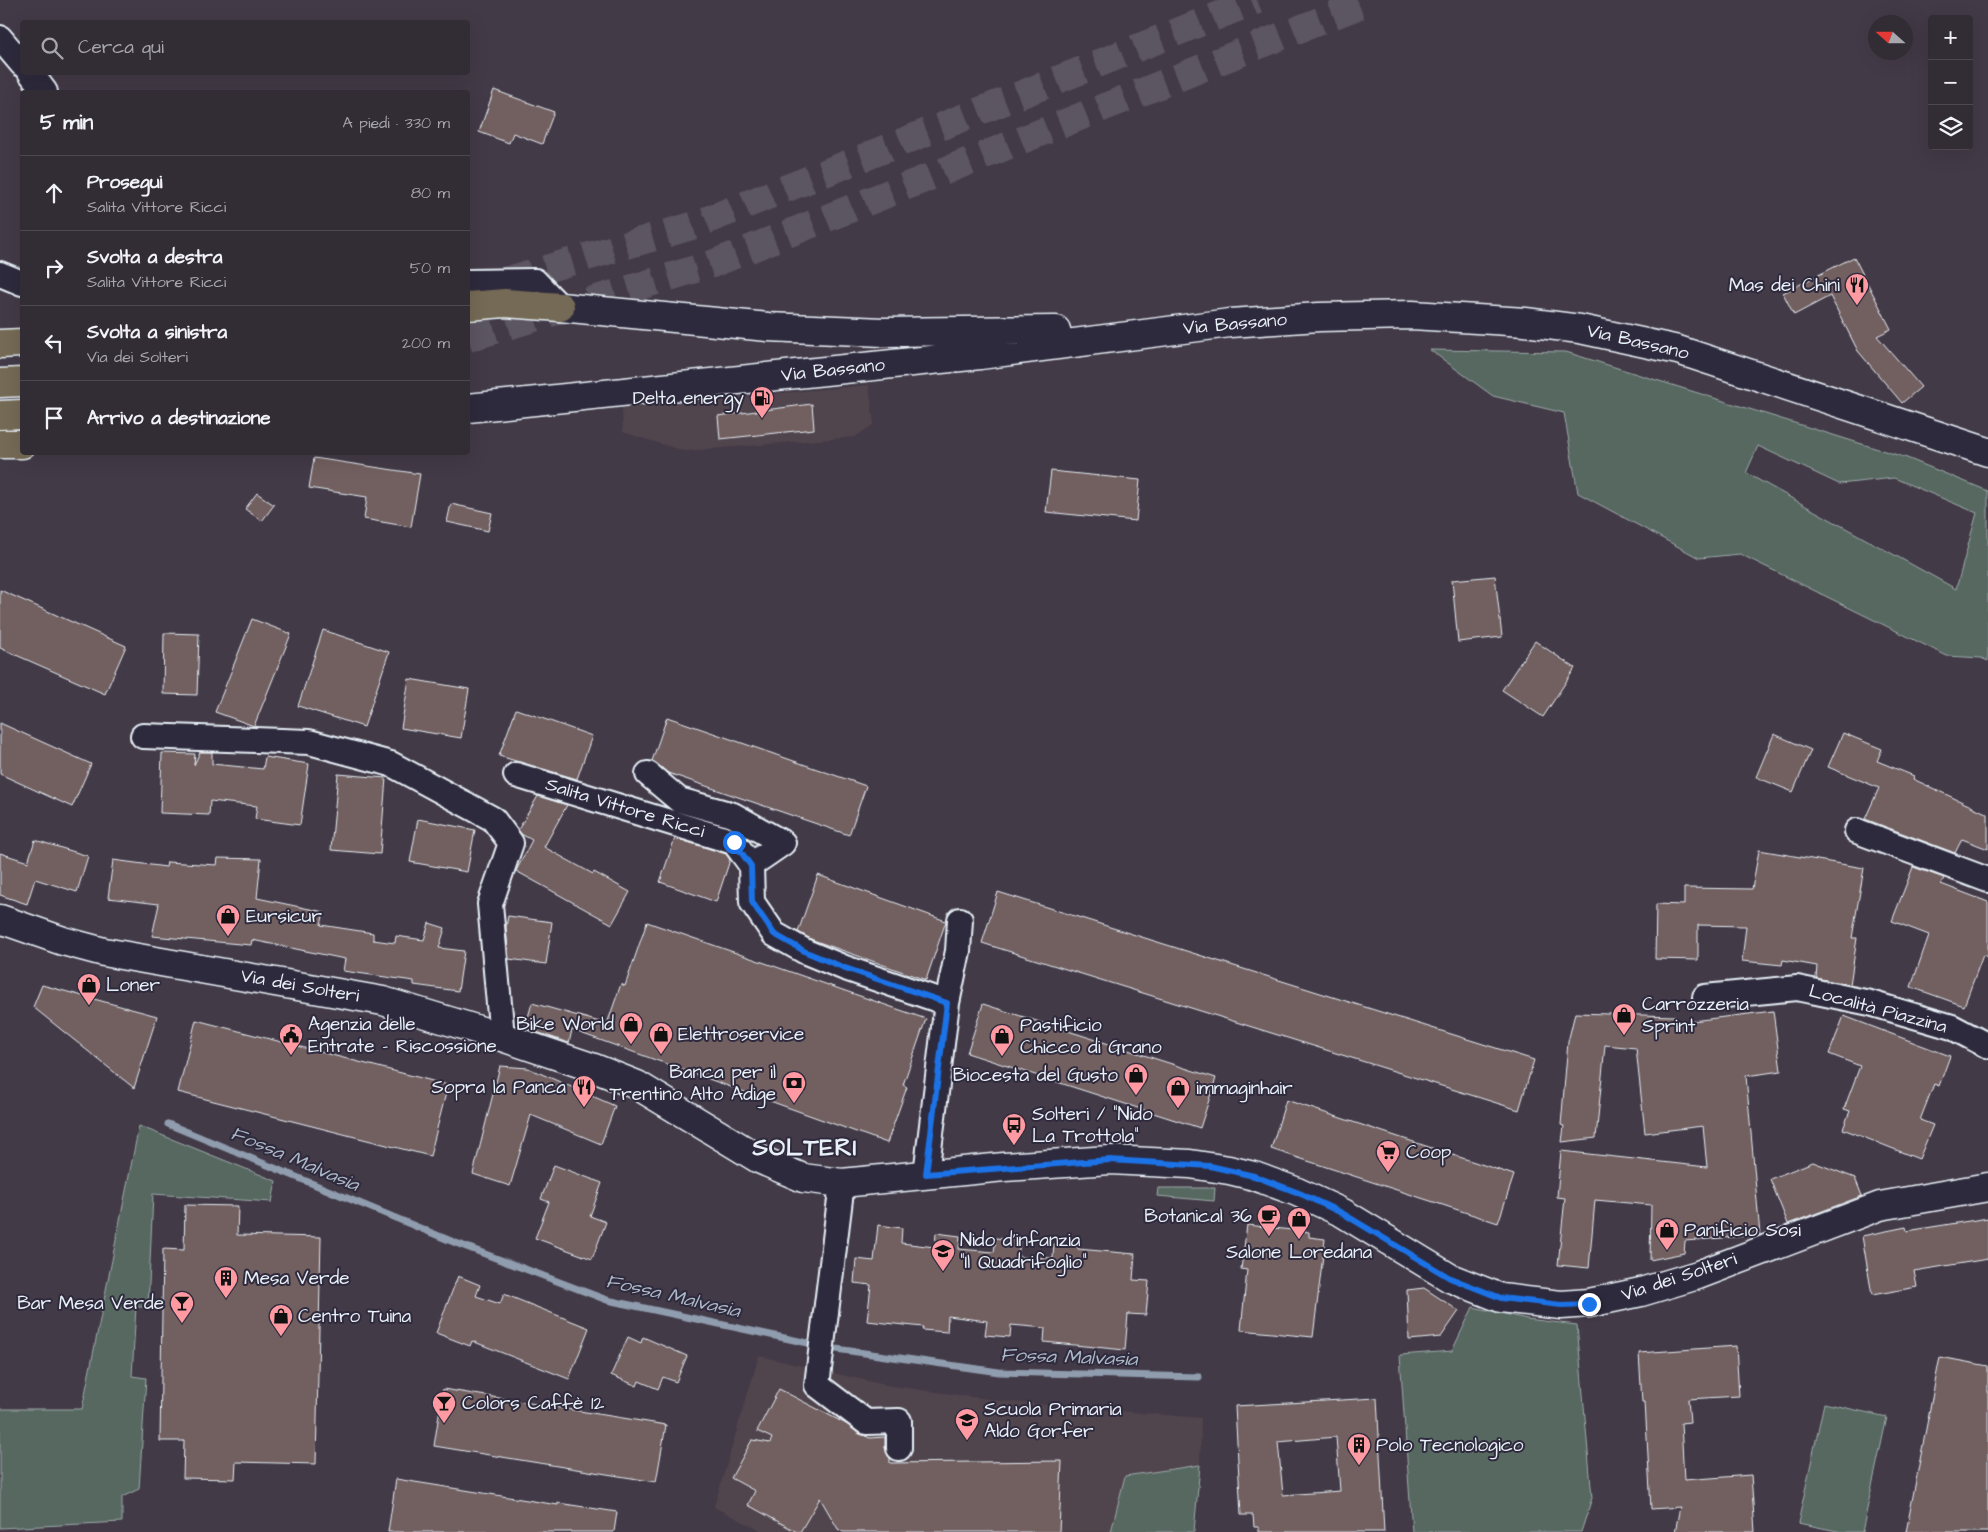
<!DOCTYPE html>
<html lang="it">
<meta charset="utf-8">
<style>
:root{--surface:#322c35;--page:#3a343d;--text:#f1f3f6;--muted:#a8a7ad;--line:#4d4850}
body{margin:0;font-family:"Architects Daughter",sans-serif;background:var(--page);color:var(--text)}
.controls{position:absolute;right:15px;top:15px;display:grid;overflow:hidden;border-radius:5px;box-shadow:0 5px 20px #0002}
.controls button{width:45px;height:45px;display:grid;place-items:center;padding:0;border:0;border-bottom:1px solid var(--line);background:var(--surface);color:var(--text);font:25px sans-serif}
.compass{position:absolute;left:1868px;top:15px;width:45px;height:45px;border-radius:50%;background:var(--surface);box-shadow:0 5px 20px #0002;rotate:291deg}
.stop{position:absolute;width:15px;height:15px;margin:-11px;border:4px solid #1a73e8;border-radius:50%;background:#fff}
.stop.end{background:#1a73e8;border-color:#fff;box-shadow:0 1px 5px #0008}
.list{margin:0;padding:0;list-style:none}
h2{display:flex;justify-content:space-between;align-items:center;height:65px;margin:0;padding:0 20px;font-size:21px}
h2 small{font-size:16px;font-weight:400;color:var(--muted)}
.list li{display:grid;grid-template-columns:32px 1fr auto;gap:15px;align-items:center;box-sizing:border-box;height:75px;padding:0 20px;border-top:1px solid var(--line)}
.list b{display:block;font-size:19px;white-space:nowrap}
.list p{margin:0;font-size:16px;white-space:nowrap;color:var(--muted)}
.list em{font-size:16px;font-style:normal;color:var(--muted)}
.icon{flex:none;width:28px;height:28px;fill:none;stroke:currentColor;stroke-width:2;stroke-linecap:round;stroke-linejoin:round}
.map{position:relative;flex:none;width:1988px;height:1532px;overflow:hidden}
.search{position:absolute;background:var(--surface);box-shadow:0 5px 20px #0002;left:20px;top:20px;width:450px;height:55px;display:flex;align-items:center;gap:12px;box-sizing:border-box;padding:0 18px;border-radius:5px;color:var(--muted);font-size:19px}
.panel{position:absolute;background:var(--surface);box-shadow:0 5px 20px #0002;left:20px;top:90px;width:450px;height:365px;border-radius:5px}
.map>svg:first-child{display:block}
</style>
<div class="map">
<svg width="1988" height="1532" viewBox="0 0 1988 1532">
<rect width="100%" height="100%" fill="#433a47"/>
<filter id="ink" filterUnits="userSpaceOnUse"><feTurbulence type="fractalNoise" baseFrequency=".02" numOctaves="2"/><feDisplacementMap in="SourceGraphic" scale="10" xChannelSelector="R" yChannelSelector="G"/><feConvolveMatrix kernelMatrix="1 2 1 2 8 2 1 2 1" color-interpolation-filters="sRGB"/></filter>
<g filter="url(#ink)">
<path fill="#51454e" d="M869 385 874 424 855 437 684 451 623 432 622 408Z
M759 1356 885 1385 1002 1401 1201 1418 1200 1465 1125 1476 1111 1532H764L714 1507Z"/>
<path fill="#566760" stroke="#9facac" fill-rule="evenodd" d="M1430 350 1566 352 1907 458 1988 491V661L1981 658 1947 656 1740 554 1699 558 1578 493 1564 413 1493 396ZM1758 446 1839 484 1894 478 1977 513 1956 589 1746 473Z
M139 1126 276 1181 272 1202 153 1194 148 1307H136L132 1376 146 1378 139 1489 122 1497V1522L0 1528V1409H82Z
M1158 1188H1215L1214 1201 1157 1196Z
M1473 1307 1527 1319 1577 1325 1592 1498 1581 1532H1412L1400 1355 1452 1351Z
M1824 1403 1887 1417 1862 1532H1842L1798 1523Z
M1200 1465 1194 1532H1111L1125 1476Z"/>
<g fill="none" stroke-linecap="round" stroke-linejoin="round">
<path stroke="#8f9daf" stroke-width="7" d="M168 1124 456 1243 607 1300 836 1349 999 1372 1199 1377"/>
</g>
<path fill="#725f5e" stroke="#e8f1f8" fill-rule="evenodd" d="M494 90 554 112 542 144 513 133 509 143 479 132Z
M1854 257 1891 329 1877 336 1921 387 1902 403 1858 351 1830 296 1794 315 1783 293Z
M812 404 814 429 720 439 718 416Z
M314 458 420 474 411 527 364 519 367 497 309 488Z
M1051 471 1140 480 1136 521 1046 512Z
M257 493 274 505 262 521 245 509Z
M451 504 492 513 488 531 447 522Z
M1495 576 1502 637 1458 642 1452 580Z
M0 590 126 646 105 694 0 648Z
M252 619 291 634 254 726 215 712Z
M323 630 389 652 364 727 298 706Z
M164 633 199 634 197 695 163 694Z
M1535 641 1575 668 1543 717 1502 690Z
M409 679 469 689 461 738 401 728Z
M516 709 592 736 577 779 499 756Z
M667 717 866 786 849 835 668 773 652 761Z
M0 723 91 764 72 807 0 774Z
M1843 733 1882 749 1877 761 1914 776 1913 779 1988 814V849L1962 839 1955 853 1865 819 1879 788 1828 767Z
M1774 734 1811 750 1793 792 1756 777Z
M200 752H212V764L263 769 265 757 309 764 300 825 255 819 257 806 210 801 209 815 160 813 162 753 195 754 194 765Z
M338 774 386 778 380 854 331 850Z
M538 796 567 805 544 847 593 874 594 872 630 892 612 924 516 871 532 840 521 834 518 830Z
M418 819 475 830 467 872 410 862Z
M675 838 726 854 730 860 716 902 660 882Z
M35 840 88 856 77 892 35 879 27 904 0 895V853L28 862Z
M1759 850 1864 868 1852 938H1857L1850 985 1816 978 1817 966 1783 960 1782 965 1742 961 1746 926 1698 925V960L1655 959 1656 904 1684 905V888L1752 889Z
M218 858 261 859 257 898 324 912 321 925 373 933V940L395 943 396 936 424 940 429 923 445 928 439 948 464 951 458 991 414 985V981L343 971 345 959 252 940 251 945 152 936 159 904 108 898 113 860 166 867 167 862 217 865Z
M1913 867 1944 878 1941 884 1988 902V957L1983 955 1964 1006 1911 987 1929 935 1892 921Z
M818 875 946 921 926 980 813 940 798 932Z
M998 892 1534 1060 1519 1110 982 943Z
M508 916 552 922 546 964 509 959 506 927Z
M647 922 926 1019 903 1085 907 1087 887 1143 572 1030 569 1043 525 1028 532 1003 607 1024 621 984 625 986Z
M42 985 157 1016 134 1088 33 1007Z
M983 1004 1216 1078 1200 1128 967 1053Z
M1773 1011 1781 1071 1746 1076 1760 1235 1685 1241 1684 1253 1650 1260 1651 1205 1595 1200 1589 1268 1558 1265 1565 1198 1557 1197 1561 1151 1707 1167 1703 1126 1645 1133 1636 1048 1605 1045 1596 1138 1562 1142 1564 1126 1561 1125 1568 1042 1575 1013 1675 1016 1676 1023Z
M1844 1016 1950 1056 1939 1086 1934 1084 1920 1120 1933 1125 1919 1159 1843 1129 1850 1111 1844 1109 1860 1066 1829 1054Z
M196 1020 448 1085 430 1156 178 1092Z
M500 1066 528 1068 615 1106 601 1144 531 1115 510 1186 473 1174Z
M1286 1100 1514 1175 1498 1223 1271 1149Z
M1813 1162 1855 1178 1862 1196 1788 1224 1770 1179Z
M554 1165 602 1183 590 1216 606 1222 592 1259 535 1238 549 1202 541 1199Z
M185 1205 238 1206 237 1235 321 1237 316 1464 236 1462 235 1479 183 1478 184 1441H160L163 1249 184 1250Z
M1988 1218V1259L1914 1271 1917 1287 1872 1295 1862 1236 1906 1227 1907 1231Z
M878 1225 902 1228 901 1243 935 1247 936 1233 960 1236 959 1249 994 1252 996 1238 1020 1241 1018 1257 1053 1258 1054 1244 1078 1246V1249L1135 1254 1133 1280 1149 1281 1146 1315 1128 1314 1125 1350 1044 1342 1045 1328 1011 1325 1010 1337 985 1335 987 1321 948 1316 947 1332 922 1330 923 1327 867 1321 871 1285 854 1283 856 1259 874 1261Z
M1247 1225 1309 1232V1237L1325 1239 1313 1337 1241 1330 1247 1270 1241 1269Z
M458 1276 480 1285 476 1296 500 1304 504 1294 589 1328 569 1379 472 1341 470 1346 436 1333Z
M1424 1288 1459 1311 1441 1337 1409 1340 1407 1290Z
M628 1337 641 1343 643 1337 687 1356 676 1382 663 1377 658 1389 639 1381 637 1386 611 1375Z
M1736 1346 1739 1396 1688 1399 1690 1422 1681 1423 1684 1480 1751 1475 1755 1532H1675L1680 1507 1651 1509 1645 1402H1642L1639 1353Z
M1940 1357 1988 1366V1532H1906Z
M443 1389 666 1425 656 1482 434 1446Z
M779 1389 848 1425 858 1433 870 1438 885 1437V1448L890 1458V1463L1062 1461 1059 1532H843L838 1529 820 1498 800 1532H797L748 1505 755 1491 731 1478 752 1440 770 1443 772 1438 757 1431Z
M1377 1398 1384 1532H1259V1527H1254L1253 1515H1241L1235 1406ZM1336 1437 1340 1491 1283 1495 1278 1442Z
M396 1479 558 1505V1503L617 1512 614 1532H388Z"/>
<g fill="none" stroke-linecap="round" stroke-linejoin="round">
<path stroke="#5c5562" stroke-width="28" stroke-dasharray="28 14" stroke-linecap="butt" d="M505 281 695 225 1257 0
M468 338 712 264 1372 0"/>
<g stroke="#e8f1f8" stroke-width="28">
<path id="street" d="M0 38 22 64
M30 72 45 92
M0 274 22 283
M468 282 535 281 560 307
M143 736 309 742 391 764 493 819 511 843 490 904 502 1037
M648 774 679 800 733 815 783 843 751 865
M516 775 734 842 751 865 752 902 774 934 806 952 845 968 947 1003
M1857 831 1988 880
M1705 997 1797 988 1870 1003 1952 1027 1988 1046
M926 1174 947 1003 958 951 960 920
M842 1183 817 1385 866 1422 899 1421V1448"/>
</g>
<g stroke="#e8f1f8" stroke-width="31">
<path id="secondary" d="M560 307 768 327 883 332 1056 330
M468 408 980 355 1230 323 1319 317 1412 315 1525 322 1580 329 1678 350 1988 452
M0 919 63 941 104 952 383 1001 502 1037 594 1068 637 1085 759 1159 803 1178 842 1183 1004 1167 1110 1160 1190 1164 1229 1170 1254 1176 1295 1191 1343 1213 1450 1278 1501 1298 1561 1305 1589 1303 1641 1292 1698 1275 1880 1206 1988 1187"/>
</g>
<g stroke="#e8f1f8" stroke-width="31">
<path id="highway" d="M468 306 505 303 560 307
M0 344 22 343
M0 383 22 382
M0 415 22 414
M0 444H22"/>
</g>
<use href="#street" stroke="#2f2a3d" stroke-width="24"/>
<use href="#secondary" stroke="#2f2a3d" stroke-width="28"/>
<use href="#highway" stroke="#746b55" stroke-width="28"/>
</g>
</g>
<g fill="none" stroke-linecap="round" stroke-linejoin="round" filter="url(#ink)">
<path stroke="#1a73e8" stroke-width="6" d="M734 842 751 866 752 902 774 934 806 952 845 968 947 1003 926 1174 1110 1160 1210 1166 1254 1176 1299 1193 1342 1213 1450 1278 1501 1298 1561 1305 1589 1304"/>
</g>
<defs>
<g id="restaurant-pin" transform="scale(1.25)"><path d="M0 17L-7.5 6A9.5 9.5 0 1 1 7.5 6Z" fill="#ff9aa2" stroke="#2f2a3d"/><path d="M-5-6h1v4h1v-4h1v4h1v-4h1v5L-1.5 .5V6h-2V.5L-5-1ZM5-6V6H3V1.5H1.5Q1.5-4 5-6Z" fill="#111"/></g>
<g id="fuel-pin" transform="scale(1.25)"><path d="M0 17L-7.5 6A9.5 9.5 0 1 1 7.5 6Z" fill="#ff9aa2" stroke="#2f2a3d"/><path d="M-5.5-6h7V0h2V4h1.3V-2.5L3-4.5l.8-.8L6-3V5H2.5V1h-1V6h-7ZM-4.2-4.7v3.2H.2V-4.7Z" fill="#111"/></g>
<g id="shop-pin" transform="scale(1.25)"><path d="M0 17L-7.5 6A9.5 9.5 0 1 1 7.5 6Z" fill="#ff9aa2" stroke="#2f2a3d"/><path d="M-5-2.5h2.3a2.7 3.5 0 0 1 5.4 0H5L5.5 6h-11ZM-1.5-2.5h3a1.5 2.3 0 0 0-3 0Z" fill="#111"/></g>
<g id="civic-pin" transform="scale(1.25)"><path d="M0 17L-7.5 6A9.5 9.5 0 1 1 7.5 6Z" fill="#ff9aa2" stroke="#2f2a3d"/><path d="M-.6-6.5H3V-4.5H.6V-3L4-1V1h2V6H-6V1h2V-1L-.6-3ZM-1.2 2.5V6h2.4V2.5Z" fill="#111"/></g>
<g id="bank-pin" transform="scale(1.25)"><path d="M0 17L-7.5 6A9.5 9.5 0 1 1 7.5 6Z" fill="#ff9aa2" stroke="#2f2a3d"/><path d="M-6-4H6V4H-6ZM0-2.3a2.3 2.3 0 1 0 0 4.6a2.3 2.3 0 1 0 0-4.6Z" fill="#111"/></g>
<g id="bus-pin" transform="scale(1.25)"><path d="M0 17L-7.5 6A9.5 9.5 0 1 1 7.5 6Z" fill="#ff9aa2" stroke="#2f2a3d"/><path d="M-5-6H5V4H4V6H2V4H-2V6H-4V4H-5ZM-3.5-4V0h7V-4ZM-3.5 1.2v1.5H-2V1.2ZM2 1.2v1.5H3.5V1.2Z" fill="#111"/></g>
<g id="supermarket-pin" transform="scale(1.25)"><path d="M0 17L-7.5 6A9.5 9.5 0 1 1 7.5 6Z" fill="#ff9aa2" stroke="#2f2a3d"/><path d="M-6-5.5h2.5l.6 2H6L4.5 2H-2.5L-4.4-4H-6ZM-1.5 3.2a1.3 1.3 0 1 0 .1 0ZM3 3.2a1.3 1.3 0 1 0 .1 0Z" fill="#111"/></g>
<g id="cafe-pin" transform="scale(1.25)"><path d="M0 17L-7.5 6A9.5 9.5 0 1 1 7.5 6Z" fill="#ff9aa2" stroke="#2f2a3d"/><path d="M-5.5-4.5H6V0H3Q3 3.5 0 3.5H-2.5Q-5.5 3.5-5.5 0ZM3-3.2v2h1.7v-2ZM-6 4.5H4V6H-6Z" fill="#111"/></g>
<g id="school-pin" transform="scale(1.25)"><path d="M0 17L-7.5 6A9.5 9.5 0 1 1 7.5 6Z" fill="#ff9aa2" stroke="#2f2a3d"/><path d="M0-5L7-2L0 1L-7-2ZM-4 1L0 2.5L4 1V4Q0 6-4 4Z" fill="#111"/></g>
<g id="building-pin" transform="scale(1.25)"><path d="M0 17L-7.5 6A9.5 9.5 0 1 1 7.5 6Z" fill="#ff9aa2" stroke="#2f2a3d"/><path d="M-4-6H4V6H1V3H-1V6H-4ZM-2.5-4.3h1.7v1.8h-1.7ZM.8-4.3h1.7v1.8H.8ZM-2.5-1h1.7V.8h-1.7ZM.8-1h1.7V.8H.8Z" fill="#111"/></g>
<g id="bar-pin" transform="scale(1.25)"><path d="M0 17L-7.5 6A9.5 9.5 0 1 1 7.5 6Z" fill="#ff9aa2" stroke="#2f2a3d"/><path d="M-6-5H6L.8 .8V4.5H3.5V6h-7V4.5H-.8V.8Z" fill="#111"/></g>
</defs>
<g fill-rule="evenodd">
<use href="#restaurant-pin" x="1857" y="285"/>
<use href="#fuel-pin" x="762" y="398"/>
<use href="#shop-pin" x="228" y="916"/>
<use href="#shop-pin" x="89" y="985"/>
<use href="#shop-pin" x="1624" y="1015"/>
<use href="#shop-pin" x="631" y="1024"/>
<use href="#shop-pin" x="661" y="1034"/>
<use href="#civic-pin" x="291" y="1035"/>
<use href="#shop-pin" x="1002" y="1036"/>
<use href="#shop-pin" x="1136" y="1075"/>
<use href="#bank-pin" x="794" y="1083"/>
<use href="#restaurant-pin" x="584" y="1087"/>
<use href="#shop-pin" x="1178" y="1088"/>
<use href="#bus-pin" x="1014" y="1125"/>
<use href="#supermarket-pin" x="1388" y="1152"/>
<use href="#cafe-pin" x="1269" y="1216"/>
<use href="#shop-pin" x="1299" y="1219"/>
<use href="#shop-pin" x="1667" y="1230"/>
<use href="#school-pin" x="943" y="1251"/>
<use href="#building-pin" x="226" y="1278"/>
<use href="#bar-pin" x="182" y="1303"/>
<use href="#shop-pin" x="281" y="1316"/>
<use href="#bar-pin" x="444" y="1403"/>
<use href="#school-pin" x="967" y="1420"/>
<use href="#building-pin" x="1359" y="1445"/>
</g>
<g text-anchor="middle" dominant-baseline="central" stroke-width="4" stroke-linejoin="round" paint-order="stroke">
<g font-size="19" fill="#e8f1f8" stroke="#2f2a3d" text-anchor="start">
<text x="1840" y="285" text-anchor="end">Mas dei Chini</text>
<text x="744" y="398" text-anchor="end">Delta energy</text>
<text x="246" y="916">Eursicur</text>
<text x="106" y="985">Loner</text>
<text x="1642" y="1004">Carrozzeria<tspan x="1642" dy="22">Sprint</tspan></text>
<text x="308" y="1024">Agenzia delle<tspan x="308" dy="22">Entrate - Riscossione</tspan></text>
<text x="614" y="1024" text-anchor="end">Bike World</text>
<text x="1020" y="1025">Pastificio<tspan x="1020" dy="22">Chicco di Grano</tspan></text>
<text x="678" y="1034">Elettroservice</text>
<text x="776" y="1072" text-anchor="end">Banca per il<tspan x="776" dy="22">Trentino Alto Adige</tspan></text>
<text x="1118" y="1075" text-anchor="end">Biocesta del Gusto</text>
<text x="566" y="1087" text-anchor="end">Sopra la Panca</text>
<text x="1196" y="1088">immaginhair</text>
<text x="1032" y="1114">Solteri / "Nido<tspan x="1032" dy="22">La Trottola"</tspan></text>
<text x="1406" y="1152">Coop</text>
<text x="1252" y="1216" text-anchor="end">Botanical 36</text>
<text x="1684" y="1230">Panificio Sosi</text>
<text x="960" y="1240">Nido d'infanzia<tspan x="960" dy="22">"Il Quadrifoglio"</tspan></text>
<text x="1299" y="1252" text-anchor="middle">Salone Loredana</text>
<text x="244" y="1278">Mesa Verde</text>
<text x="164" y="1303" text-anchor="end">Bar Mesa Verde</text>
<text x="298" y="1316">Centro Tuina</text>
<text x="462" y="1403">Colors Caffè 12</text>
<text x="984" y="1409">Scuola Primaria<tspan x="984" dy="22">Aldo Gorfer</tspan></text>
<text x="1376" y="1445">Polo Tecnologico</text>
</g>
<g font-size="19" fill="#e8f1f8" stroke="#2f2a3d">
<text transform="translate(1235 324) rotate(-5)">Via Bassano</text>
<text transform="translate(1638 342) rotate(13)">Via Bassano</text>
<text transform="translate(833 370) rotate(-6)">Via Bassano</text>
<text transform="translate(625 808) rotate(17)">Salita Vittore Ricci</text>
<text transform="translate(300 986) rotate(10)">Via dei Solteri</text>
<text transform="translate(1878 1009) rotate(15)">Località Piazzina</text>
<text transform="translate(1679 1277) rotate(-18)">Via dei Solteri</text>
</g>
<g font-size="20" font-style="italic" fill="#acb9c7" stroke="#2f2a3d">
<text transform="translate(295 1159) rotate(23)">Fossa Malvasia</text>
<text transform="translate(673 1296) rotate(13)">Fossa Malvasia</text>
<text transform="translate(1069 1357) rotate(2)">Fossa Malvasia</text>
</g>
<g font-size="24" font-weight="bold" letter-spacing="1" fill="#e8f1f8" stroke="#2f2a3d">
<text x="805" y="1148">SOLTERI</text>
</g>
</g>
</svg>
<div class="controls">
<button>+</button>
<button>−</button>
<button><svg class="icon" aria-label="layers" viewBox="0 0 24 24"><path d="M12 4l9 5-9 5-9-5zM3 14l9 5 9-5"/></svg></button>
</div>
<svg class="compass" viewBox="-18 -18 36 36"><path d="M0-13l5 13h-10z" fill="#e53935"/><path d="M0 13l5-13h-10z" fill="#a8a7ad"/></svg>
<div class="stop" style="left:734px;top:842px"></div>
<div class="stop end" style="left:1589px;top:1304px"></div>
<div class="search"><svg class="icon" aria-label="search" viewBox="0 0 24 24"><circle cx="10" cy="10" r="6"/><path d="M15 15l6 6"/></svg>Cerca qui</div>
<section class="panel">
<h2>5 min<small>A piedi · 330 m</small></h2>
<ul class="list">
<li><svg class="icon" aria-label="ahead" viewBox="0 0 24 24"><path d="M12 20V5M6 11l6-6 6 6"/></svg><div><b>Prosegui</b><p>Salita Vittore Ricci</p></div><em>80 m</em></li>
<li><svg class="icon" aria-label="right" viewBox="0 0 24 24"><path d="M7 20v-9h11M14 6l5 5-5 5"/></svg><div><b>Svolta a destra</b><p>Salita Vittore Ricci</p></div><em>50 m</em></li>
<li><svg class="icon" aria-label="left" viewBox="0 0 24 24"><path d="M17 20v-9H6M10 6l-5 5 5 5"/></svg><div><b>Svolta a sinistra</b><p>Via dei Solteri</p></div><em>200 m</em></li>
<li><svg class="icon" aria-label="arrive" viewBox="0 0 24 24"><path d="M6 21V4h12l-3 4 3 4H6"/></svg><div><b>Arrivo a destinazione</b></div></li>
</ul>
</section>
</div>
